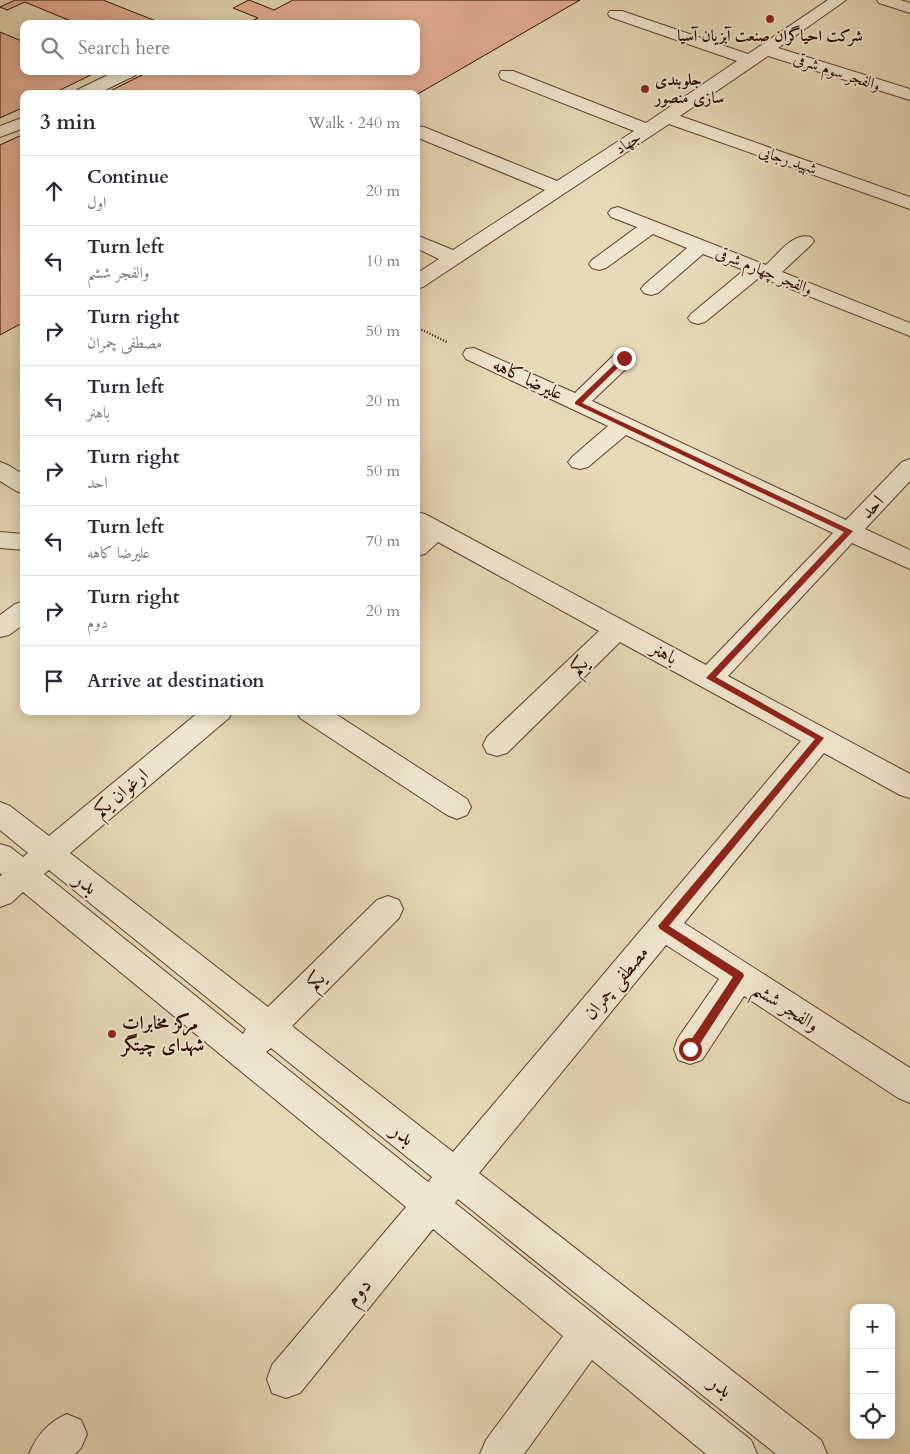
<!DOCTYPE html>
<meta charset="utf-8">
<style>
:root{--surface:#fff;--page:#f2f2f3;--text:#2b2b33;--muted:#7c7c81;--line:#e1e1e2}
body{margin:0;font-family:Cardo,Amiri,serif;background:var(--page);color:var(--text)}
.controls{position:absolute;right:15px;bottom:15px;display:grid;overflow:hidden;border-radius:10px;box-shadow:0 2px 12px #0003}
.controls button{width:45px;height:45px;display:grid;place-items:center;padding:0;border:0;border-bottom:1px solid var(--line);background:var(--surface);color:var(--text);font:25px sans-serif}
.stop{position:absolute;width:15px;height:15px;margin:-11px;border:4px solid #8f2418;border-radius:50%;background:#fff}
.stop.end{background:#8f2418;border-color:#fff;box-shadow:0 1px 5px #0008}
.list{margin:0;padding:0;list-style:none}
h2{display:flex;justify-content:space-between;align-items:center;height:65px;margin:0;padding:0 20px;font-size:21px}
h2 small{font-size:16px;font-weight:400;color:var(--muted)}
.list li{display:grid;grid-template-columns:32px 1fr auto;gap:15px;align-items:center;box-sizing:border-box;height:70px;padding:0 20px;border-top:1px solid var(--line)}
.list b{display:block;font-size:19px;white-space:nowrap}
.list p{margin:0;font-size:16px;white-space:nowrap;color:var(--muted)}
.list em{font-size:16px;font-style:normal;color:var(--muted)}
.icon{flex:none;width:28px;height:28px;fill:none;stroke:currentColor;stroke-width:2;stroke-linecap:round;stroke-linejoin:round}
.map{position:relative;flex:none;width:910px;height:1454px;overflow:hidden}
.search{position:absolute;background:var(--surface);box-shadow:0 2px 12px #0003;left:20px;top:20px;width:400px;height:55px;display:flex;align-items:center;gap:12px;box-sizing:border-box;padding:0 18px;border-radius:10px;color:var(--muted);font-size:19px}
.panel{position:absolute;background:var(--surface);box-shadow:0 2px 12px #0003;left:20px;top:90px;width:400px;height:625px;border-radius:10px}
.map>svg:first-child{display:block}
</style>
<div class="map">
<svg width="910" height="1454" viewBox="0 0 910 1454">
<rect width="100%" height="100%" fill="#e6d9b5"/>
<filter id="stains"><feTurbulence type="fractalNoise" baseFrequency=".004" numOctaves="4"/><feColorMatrix values="0 0 0 0 .2 0 0 0 0 .09 0 0 0 0 .02 0 0 0 .5 -.17"/></filter>
<radialGradient id="worn" r=".72"><stop offset=".6" stop-color="#630" stop-opacity="0"/><stop offset="1" stop-color="#630" stop-opacity=".3"/></radialGradient>
<path fill="#e4ae93" stroke="#2b0b01" d="M15 0H103L161 23 165 21 173 24H78L25 2 7 10 0 7Z
M249 0 274 10 293 0H580L416 95 104 94 150 71H416V24H246L258 18 233 8Z
M0 32 24 42V71H90L95 73 52 94H24V107L0 118Z
M24 134V322L0 335V145Z"/>
<g fill="none" stroke-linecap="round" stroke-linejoin="round">
<g stroke="#5a3e2e" stroke-width="2">
<path id="minor" d="M828 0H846L778 48 910 89V100L768 56 680 116 910 197V209L669 124 423 287 416 289V274L439 259 416 248V235L453 250 545 190 416 137V126L424 127 557 181 634 131 501 79 499 75 501 71H513L646 123 737 61 610 17 608 14 610 11H622L748 54Z
M877 0H901L910 3V13L879 3Z
M116 71H138L136 75 97 94H75L77 90Z
M24 117V128L0 137V126Z
M618 207 766 265C778 254 793 232 811 237L814 241 811 245 782 272 910 323V336L760 277 705 322 698 324 691 322 688 318 691 314 744 270 703 254 658 293 651 295 644 293 641 289 644 285 687 248 653 234 606 268 599 270 592 268 589 264 592 260 637 227 611 217 608 213 611 209Z
M474 348 575 393 616 353 624 352 632 353 635 358 632 363 592 401 846 520 902 462 910 459V481L865 529 910 550V569L852 543 728 676 910 774V798L900 795 824 753 684 923 910 1068V1103L898 1098 744 996 702 1060 690 1064 678 1060 674 1049 678 1038 719 979 666 945 479 1173 821 1440 827 1454H776L458 1199 455 1203 751 1440 757 1454H706L592 1360 524 1454H480L486 1440 563 1336 433 1229 300 1393 286 1398 272 1393 267 1379 272 1365 406 1207 23 892 11 903 0 907V876L2 875 0 873V844L10 847 23 857 28 853 0 830V802L10 806 49 836 200 711H232L229 718 70 853 268 1007 377 900 388 896 399 900 403 909 399 918 292 1026 453 1152 801 741 620 642 507 753 497 756 487 753 483 745 487 737 599 631 438 542 425 554 416 556V535L419 532 416 531V512L425 514 706 665 833 533 626 435 588 467 580 469 572 467 568 462 572 457 608 426 466 359 463 354 466 349ZM49 870 246 1029 243 1034 44 874ZM271 1048 432 1177 428 1182 266 1052Z
M0 462 8 465 24 475V494L16 491 0 481Z
M0 532 24 534V550L0 548Z
M24 601V624L9 635 0 637V615L15 604Z
M297 711H331L467 799 471 807 467 815 457 819 447 815 300 718Z
M67 1414 81 1420 87 1434 81 1448 75 1454H29C37 1435 48 1422 67 1414Z"/>
</g>
<path stroke="#2b0b01" stroke-width="2.5" stroke-dasharray="1 2" stroke-linecap="butt" d="M416 327 447 342"/>
<use href="#minor" fill="#efe6cf" fill-rule="evenodd"/>
</g>
<path fill="#8f2418" d="M622 357 628 358 582 403 853 531 716 677 824 738 669 926 743 973 744 976 694 1053 690 1054 687 1053V1046L733 977 660 929 658 926 815 739 706 678 844 532 575 404V402Z"/>
<g fill="#8f2418" stroke="#efe6cf" stroke-width="2">
<circle cx="770" cy="19" r="5"/>
<circle cx="645" cy="89" r="5"/>
<circle cx="112" cy="1034" r="5"/>
</g>
<g text-anchor="middle" dominant-baseline="central" stroke-width="4" stroke-linejoin="round" paint-order="stroke">
<g font-size="16" font-weight="bold" fill="#2b0b01" stroke="#efe6cf">
<text x="770" y="36">شرکت احیاگران صنعت آبزیان آسیا</text>
<text x="655" y="80" text-anchor="start">جلوبندی<tspan x="655" dy="18">سازی منصور</tspan></text>
</g>
<g font-size="16" fill="#2b0b01" stroke="#efe6cf">
<text transform="translate(837 72) rotate(18)">والفجر سوم شرقی</text>
<text transform="translate(628 143) rotate(-33)">جهاد</text>
<text transform="translate(788 160) rotate(19)">شهید رجایی</text>
<text transform="translate(764 271) rotate(22)">والفجر چهارم شرقی</text>
</g>
<g font-size="19" fill="#2b0b01" stroke="#efe6cf">
<text transform="translate(528 379) rotate(25)">علیرضا کاهه</text>
<text transform="translate(872 507) rotate(-47)">احد</text>
<text transform="translate(664 653) rotate(28)">باهنر</text>
<text transform="translate(579 666) rotate(-44)">یکم</text>
<text transform="translate(121 793) rotate(-40)">ارغوان یکم</text>
<text transform="translate(316 981) rotate(-45)">یکم</text>
<text transform="translate(616 983) rotate(-50)">مصطفی چمران</text>
<text transform="translate(786 1007) rotate(33)">والفجر ششم</text>
</g>
<g font-size="19" font-weight="bold" fill="#2b0b01" stroke="#efe6cf" text-anchor="start">
<text x="122" y="1023">مرکز مخابرات<tspan x="122" dy="22">شهدای چیتگر</tspan></text>
</g>
<g font-size="22" fill="#2b0b01" stroke="#efe6cf">
<text transform="translate(86 883) rotate(38)">بدر</text>
<text transform="translate(403 1134) rotate(38)">بدر</text>
<text transform="translate(358 1292) rotate(-50)">دوم</text>
<text transform="translate(721 1386) rotate(38)">بدر</text>
</g>
</g>
<rect width="100%" height="100%" filter="url(#stains)"/>
<rect width="100%" height="100%" fill="url(#worn)"/>
</svg>
<div class="controls">
<button>+</button>
<button>−</button>
<button><svg class="icon" aria-label="locate" viewBox="0 0 24 24"><circle cx="12" cy="12" r="6"/><path d="M12 2v4M12 18v4M2 12h4M18 12h4"/></svg></button>
</div>
<div class="stop" style="left:690px;top:1049px"></div>
<div class="stop end" style="left:624px;top:358px"></div>
<div class="search"><svg class="icon" aria-label="search" viewBox="0 0 24 24"><circle cx="10" cy="10" r="6"/><path d="M15 15l6 6"/></svg>Search here</div>
<section class="panel">
<h2>3 min<small>Walk · 240 m</small></h2>
<ul class="list">
<li><svg class="icon" aria-label="ahead" viewBox="0 0 24 24"><path d="M12 20V5M6 11l6-6 6 6"/></svg><div><b>Continue</b><p>اول</p></div><em>20 m</em></li>
<li><svg class="icon" aria-label="left" viewBox="0 0 24 24"><path d="M17 20v-9H6M10 6l-5 5 5 5"/></svg><div><b>Turn left</b><p>والفجر ششم</p></div><em>10 m</em></li>
<li><svg class="icon" aria-label="right" viewBox="0 0 24 24"><path d="M7 20v-9h11M14 6l5 5-5 5"/></svg><div><b>Turn right</b><p>مصطفی چمران</p></div><em>50 m</em></li>
<li><svg class="icon" aria-label="left" viewBox="0 0 24 24"><path d="M17 20v-9H6M10 6l-5 5 5 5"/></svg><div><b>Turn left</b><p>باهنر</p></div><em>20 m</em></li>
<li><svg class="icon" aria-label="right" viewBox="0 0 24 24"><path d="M7 20v-9h11M14 6l5 5-5 5"/></svg><div><b>Turn right</b><p>احد</p></div><em>50 m</em></li>
<li><svg class="icon" aria-label="left" viewBox="0 0 24 24"><path d="M17 20v-9H6M10 6l-5 5 5 5"/></svg><div><b>Turn left</b><p>علیرضا کاهه</p></div><em>70 m</em></li>
<li><svg class="icon" aria-label="right" viewBox="0 0 24 24"><path d="M7 20v-9h11M14 6l5 5-5 5"/></svg><div><b>Turn right</b><p>دوم</p></div><em>20 m</em></li>
<li><svg class="icon" aria-label="arrive" viewBox="0 0 24 24"><path d="M6 21V4h12l-3 4 3 4H6"/></svg><div><b>Arrive at destination</b></div></li>
</ul>
</section>
</div>
